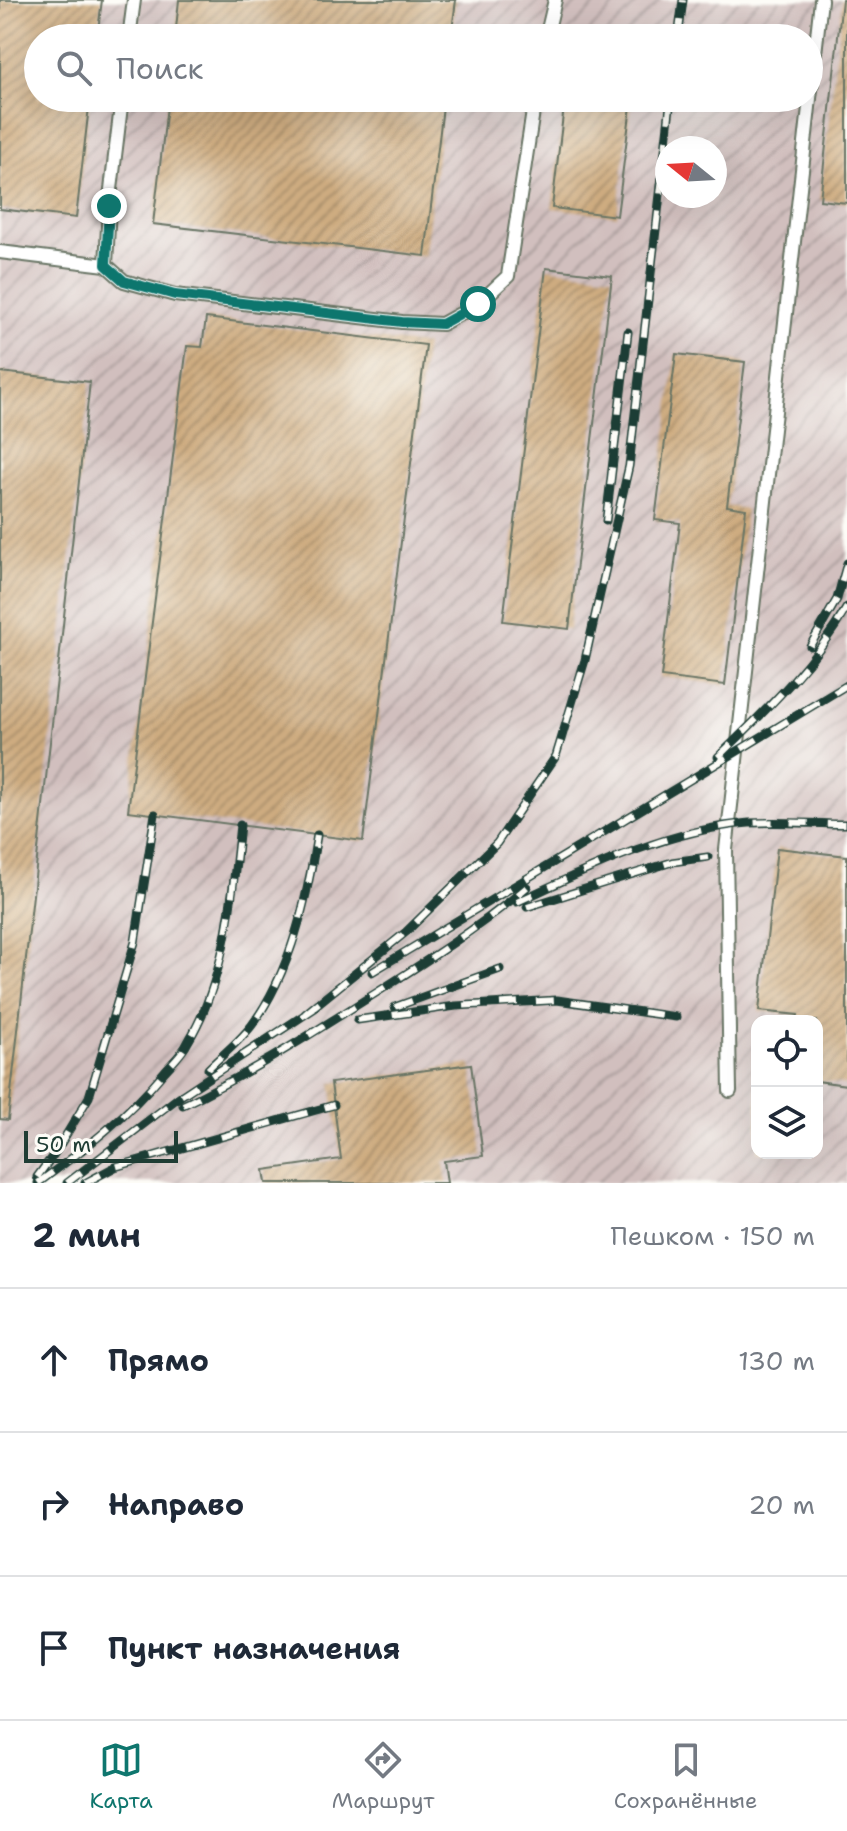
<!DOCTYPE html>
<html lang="ru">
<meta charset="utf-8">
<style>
:root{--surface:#fff;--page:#f2f2f3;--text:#1f2937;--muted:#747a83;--line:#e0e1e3;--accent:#0f766e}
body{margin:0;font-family:"Shantell Sans",sans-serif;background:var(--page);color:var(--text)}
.controls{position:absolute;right:24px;bottom:24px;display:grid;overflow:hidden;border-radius:16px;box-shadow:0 8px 32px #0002}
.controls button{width:72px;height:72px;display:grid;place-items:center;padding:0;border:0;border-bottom:2px solid var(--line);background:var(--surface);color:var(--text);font:40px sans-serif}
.compass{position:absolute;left:655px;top:136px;width:72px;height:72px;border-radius:50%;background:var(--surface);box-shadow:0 8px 32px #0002;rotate:288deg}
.scale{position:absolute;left:24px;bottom:20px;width:154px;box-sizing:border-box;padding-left:8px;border:4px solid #1f3d34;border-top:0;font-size:22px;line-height:28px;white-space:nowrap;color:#1f3d34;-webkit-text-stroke:6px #fdfcf7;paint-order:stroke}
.stop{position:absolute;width:24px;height:24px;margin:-18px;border:6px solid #0f766e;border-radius:50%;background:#fff}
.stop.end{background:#0f766e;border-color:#fff;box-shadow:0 2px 8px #0008}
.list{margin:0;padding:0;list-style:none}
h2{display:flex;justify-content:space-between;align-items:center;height:104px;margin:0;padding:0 32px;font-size:34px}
h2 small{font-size:26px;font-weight:400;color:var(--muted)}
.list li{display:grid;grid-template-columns:52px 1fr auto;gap:24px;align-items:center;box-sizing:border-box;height:144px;padding:0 32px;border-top:2px solid var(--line)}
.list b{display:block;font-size:30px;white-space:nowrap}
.list em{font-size:26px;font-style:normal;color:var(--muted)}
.icon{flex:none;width:44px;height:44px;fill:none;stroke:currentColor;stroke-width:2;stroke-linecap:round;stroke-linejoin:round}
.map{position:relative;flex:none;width:847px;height:1183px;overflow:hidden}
.search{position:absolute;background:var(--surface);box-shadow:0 8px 32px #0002;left:24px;right:24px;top:24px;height:88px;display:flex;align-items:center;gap:20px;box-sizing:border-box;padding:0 28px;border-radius:44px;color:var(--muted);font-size:30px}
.sheet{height:536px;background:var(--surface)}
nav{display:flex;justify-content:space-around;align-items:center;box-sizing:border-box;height:112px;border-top:2px solid var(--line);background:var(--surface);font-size:22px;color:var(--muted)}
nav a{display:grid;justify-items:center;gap:4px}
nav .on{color:var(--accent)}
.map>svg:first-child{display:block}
</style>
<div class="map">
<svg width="847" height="1183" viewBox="0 0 847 1183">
<defs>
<pattern id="industrial-furrows" width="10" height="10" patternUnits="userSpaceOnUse" patternTransform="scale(2)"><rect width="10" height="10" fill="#d1bfbe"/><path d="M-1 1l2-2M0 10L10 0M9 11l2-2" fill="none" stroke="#a99c9b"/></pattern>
<pattern id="building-hatch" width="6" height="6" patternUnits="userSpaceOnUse" patternTransform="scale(2)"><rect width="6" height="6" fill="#ceac80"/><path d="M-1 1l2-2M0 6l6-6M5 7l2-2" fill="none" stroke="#a78d6a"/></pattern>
</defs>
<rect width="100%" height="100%" fill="#fdfcf7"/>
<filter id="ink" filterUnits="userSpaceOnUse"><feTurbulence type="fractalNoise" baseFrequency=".0125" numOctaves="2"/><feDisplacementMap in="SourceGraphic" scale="16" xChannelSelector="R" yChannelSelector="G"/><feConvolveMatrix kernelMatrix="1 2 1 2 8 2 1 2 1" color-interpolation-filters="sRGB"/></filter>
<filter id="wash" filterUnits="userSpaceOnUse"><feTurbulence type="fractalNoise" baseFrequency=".006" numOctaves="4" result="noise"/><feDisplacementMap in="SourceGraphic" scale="32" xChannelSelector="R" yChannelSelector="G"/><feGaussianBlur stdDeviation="1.8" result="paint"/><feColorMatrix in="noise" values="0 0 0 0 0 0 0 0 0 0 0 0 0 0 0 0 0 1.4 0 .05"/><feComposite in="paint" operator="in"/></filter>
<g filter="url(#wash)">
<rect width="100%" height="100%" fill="#f3ddbf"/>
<path fill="url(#industrial-furrows)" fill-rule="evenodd" d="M0 0H847V1183H0ZM38 38H809V98H38ZM667 148H715V196H667ZM757 1021H817V1153H757Z"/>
<g id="blocks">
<path fill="url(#building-hatch)" d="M0 0H102L97 38H38V98H90L76 218 0 209Z
M179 0H456L451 38H175Z
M842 0H847V203L820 200Z
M168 98H444L425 256 153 224Z
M565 98H632L617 216 552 208Z
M546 268 612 276 569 629 503 621Z
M206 318 426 345 363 841 128 811 187 346 202 347Z
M676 354 745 362 727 506 746 509 725 685 661 677 680 523 655 520Z
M0 372 90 382 8 1120 0 1119Z
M777 848 847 856V1085L817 1081V1021H797L798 1015 759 1011Z
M471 1064 483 1156 444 1161 447 1183H266L264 1170 341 1159 331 1083Z"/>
</g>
</g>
<g filter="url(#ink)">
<use href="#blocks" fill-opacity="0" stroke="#697565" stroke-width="2"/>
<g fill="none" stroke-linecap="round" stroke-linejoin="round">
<g stroke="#697565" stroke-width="16">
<path id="service" d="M129 38 134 0
M546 38 555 0
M122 98 109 206 106 265 124 281 175 295 402 322 442 324 478 304 508 276 535 98
M0 252 106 265
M730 1091 726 850 821 0"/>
</g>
<use href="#service" stroke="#fff" stroke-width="12"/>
<g stroke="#1f3d34" stroke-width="9">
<path id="rail" d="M678 38 683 0
M606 521 628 332
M810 646 837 599 847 563
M718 757C765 711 814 665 847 607
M517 902C590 868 667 830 749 823 781 821 815 824 847 824
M527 907 672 862 708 857
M372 972 847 685
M395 1007 500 969
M305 1014 406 932 497 843 556 756 585 660 629 466 671 98
M357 1020 456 1006 557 1000 676 1017
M208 1069C222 1055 240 1041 252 1025 291 972 307 899 317 835
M183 1105C244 1076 300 1041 357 1005 415 968 474 932 527 887
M37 1177 57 1150 89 1097 135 942 155 814
M38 1183C86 1148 127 1117 165 1071 173 1062 183 1053 188 1042 226 979 232 897 240 825
M67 1183 179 1097 315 1008
M85 1183 115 1167 334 1105"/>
</g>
<use href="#rail" stroke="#fdfcf7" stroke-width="6" stroke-dasharray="18" stroke-linecap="butt"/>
</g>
</g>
<g fill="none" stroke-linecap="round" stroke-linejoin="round" filter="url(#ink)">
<path stroke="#0f766e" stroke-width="10" d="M109 206 106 265 124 281 175 295 402 322 442 324 478 304"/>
</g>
</svg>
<div class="controls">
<button><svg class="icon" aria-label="locate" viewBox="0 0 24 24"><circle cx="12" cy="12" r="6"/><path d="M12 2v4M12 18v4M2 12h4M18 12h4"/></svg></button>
<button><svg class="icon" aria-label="layers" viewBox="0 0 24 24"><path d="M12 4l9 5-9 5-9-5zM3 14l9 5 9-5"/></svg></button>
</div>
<svg class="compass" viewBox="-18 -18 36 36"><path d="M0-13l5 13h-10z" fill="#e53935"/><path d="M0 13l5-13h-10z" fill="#747a83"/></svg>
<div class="scale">50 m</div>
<div class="stop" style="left:478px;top:304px"></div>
<div class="stop end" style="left:109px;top:206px"></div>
<div class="search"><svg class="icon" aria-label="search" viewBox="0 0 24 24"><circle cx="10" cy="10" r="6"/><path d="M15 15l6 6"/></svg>Поиск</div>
</div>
<section class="sheet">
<h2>2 мин<small>Пешком · 150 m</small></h2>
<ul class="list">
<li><svg class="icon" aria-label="ahead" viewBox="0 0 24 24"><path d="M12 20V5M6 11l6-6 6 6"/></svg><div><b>Прямо</b></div><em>130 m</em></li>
<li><svg class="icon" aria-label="right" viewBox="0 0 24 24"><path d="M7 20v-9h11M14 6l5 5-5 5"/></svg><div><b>Направо</b></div><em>20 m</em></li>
<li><svg class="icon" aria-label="arrive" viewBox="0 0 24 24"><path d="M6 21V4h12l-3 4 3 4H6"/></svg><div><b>Пункт назначения</b></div></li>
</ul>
</section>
<nav>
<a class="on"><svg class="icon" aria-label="map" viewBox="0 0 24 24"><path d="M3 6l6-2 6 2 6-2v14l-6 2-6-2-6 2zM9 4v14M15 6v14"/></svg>Карта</a>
<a><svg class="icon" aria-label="directions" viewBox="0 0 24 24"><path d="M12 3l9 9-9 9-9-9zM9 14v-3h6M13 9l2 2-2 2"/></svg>Маршрут</a>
<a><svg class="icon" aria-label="saved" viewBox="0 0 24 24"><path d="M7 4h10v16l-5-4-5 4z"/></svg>Сохранённые</a>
</nav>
